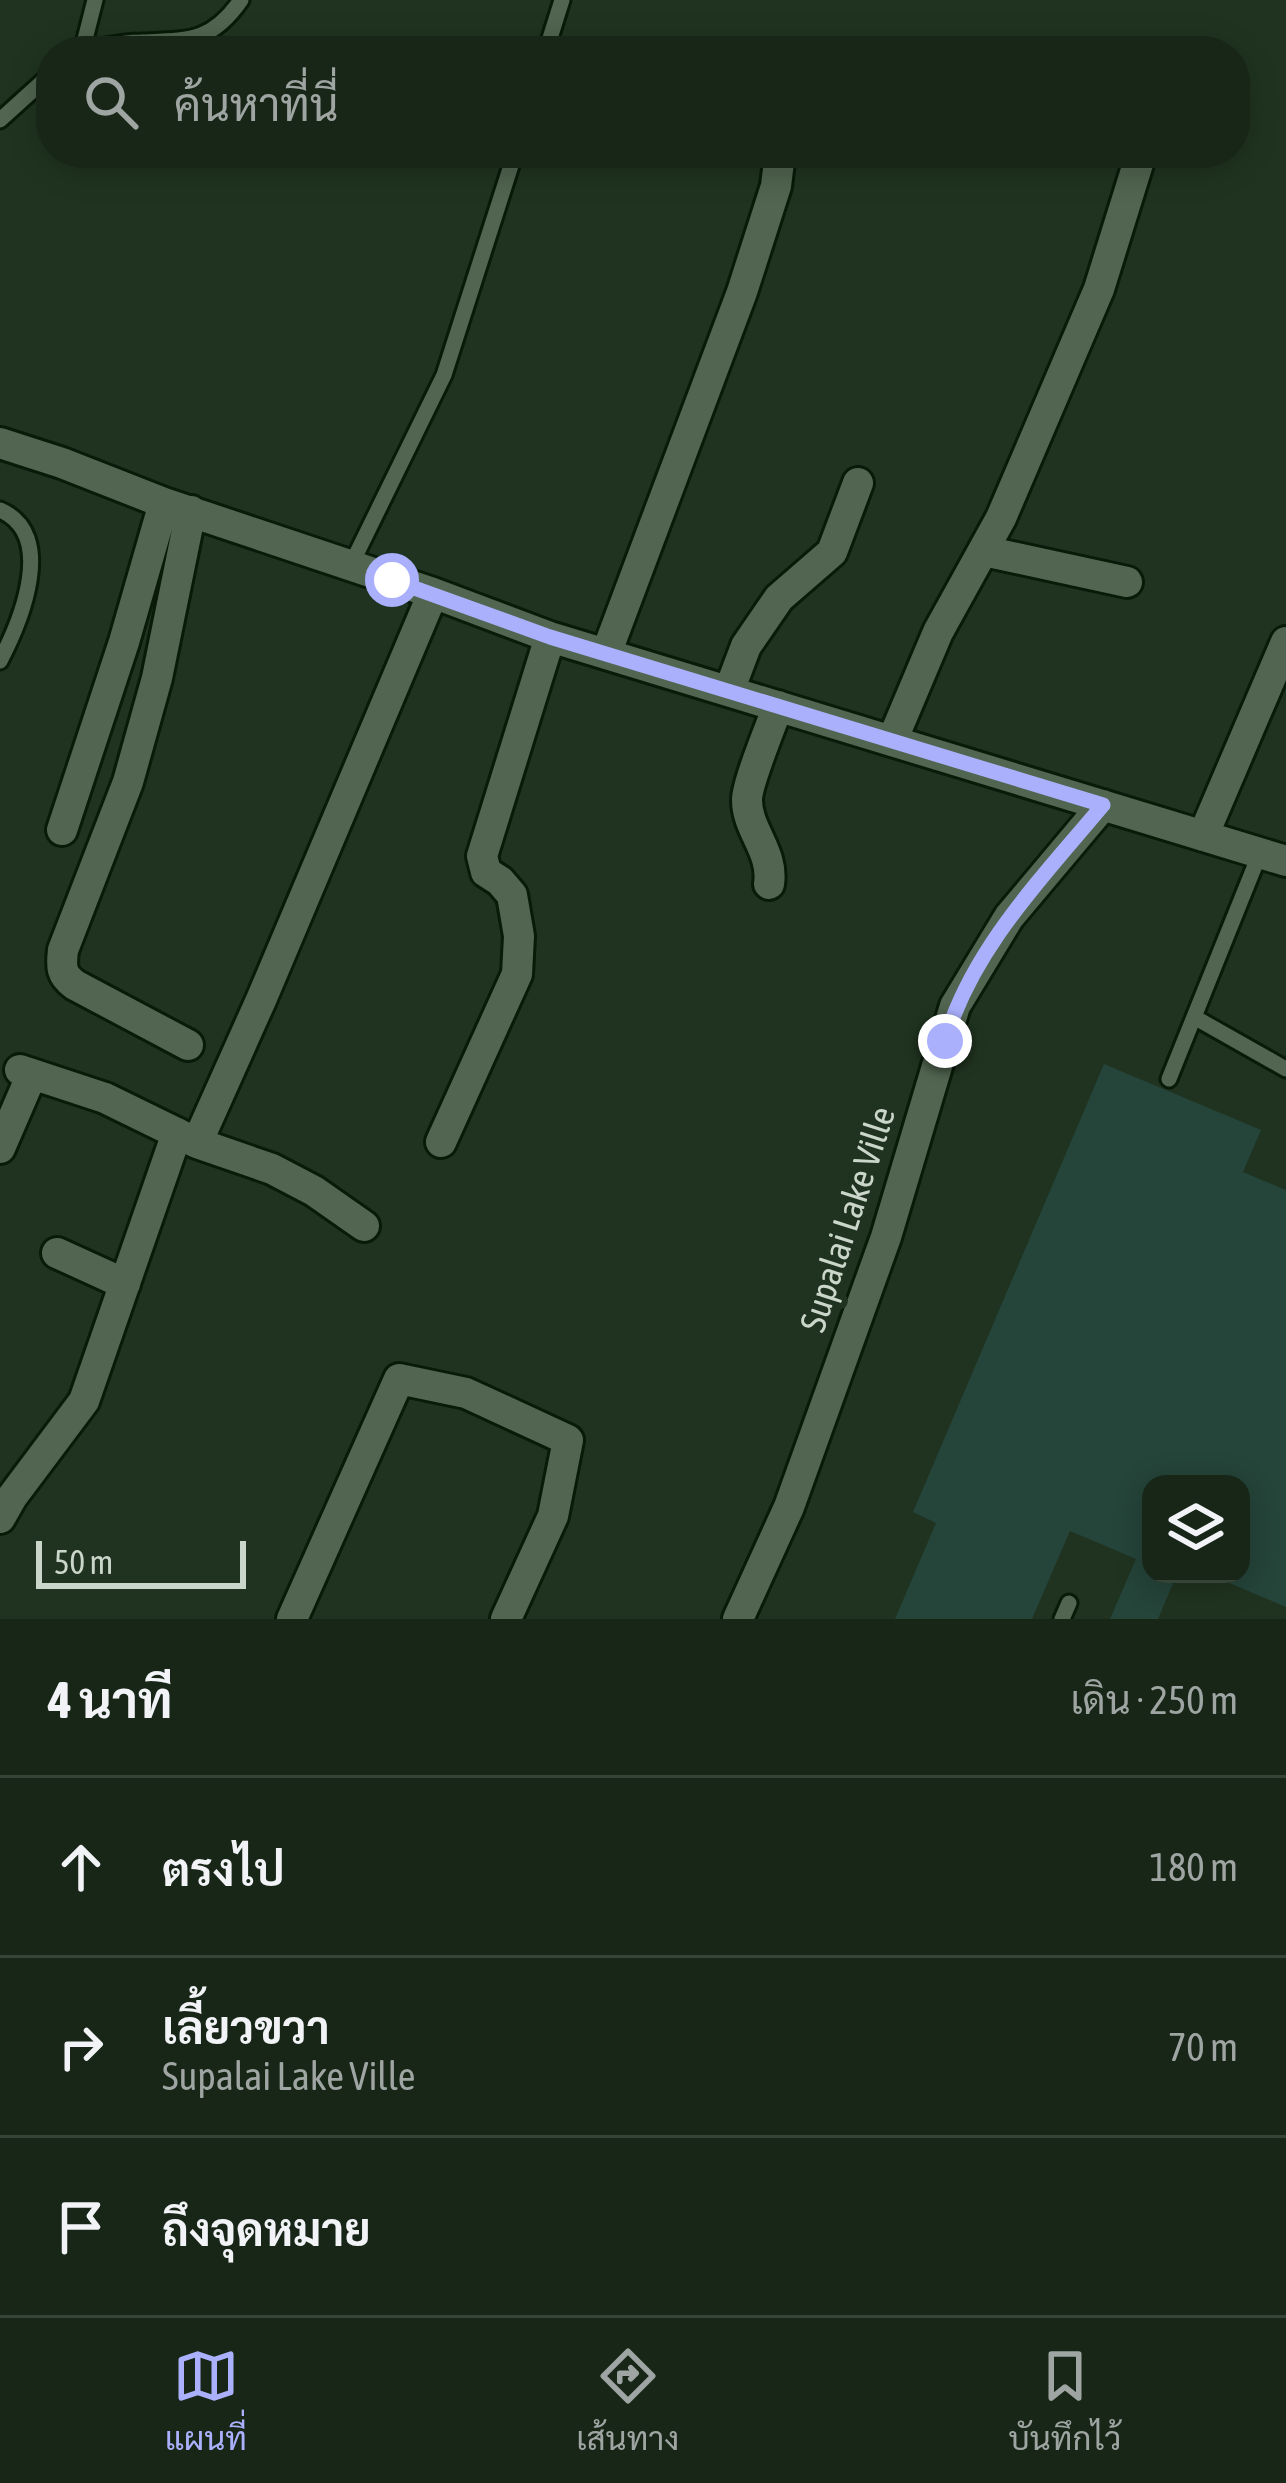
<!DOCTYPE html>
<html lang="th">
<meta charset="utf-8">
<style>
:root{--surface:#182618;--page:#253225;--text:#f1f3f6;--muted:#9fa5a2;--line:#364337;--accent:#aab0fb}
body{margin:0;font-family:"Asap Condensed",Sarabun,sans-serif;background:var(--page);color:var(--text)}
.controls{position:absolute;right:36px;bottom:36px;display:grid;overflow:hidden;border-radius:24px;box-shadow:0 6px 30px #0003}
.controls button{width:108px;height:108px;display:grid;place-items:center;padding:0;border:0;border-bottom:3px solid var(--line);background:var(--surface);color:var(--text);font:60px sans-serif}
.scale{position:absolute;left:36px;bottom:30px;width:210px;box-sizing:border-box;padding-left:12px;border:6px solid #cbd6ca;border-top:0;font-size:33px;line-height:42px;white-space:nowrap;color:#cbd6ca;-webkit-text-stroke:9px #203320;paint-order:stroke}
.stop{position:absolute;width:36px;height:36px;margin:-27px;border:9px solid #aab0fb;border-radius:50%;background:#fff}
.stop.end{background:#aab0fb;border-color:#fff;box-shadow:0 3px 12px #0008}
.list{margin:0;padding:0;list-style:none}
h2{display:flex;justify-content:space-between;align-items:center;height:156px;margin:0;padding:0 48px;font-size:51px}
h2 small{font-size:39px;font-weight:400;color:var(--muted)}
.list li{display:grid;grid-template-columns:78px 1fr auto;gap:36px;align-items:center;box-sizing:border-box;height:180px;padding:0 48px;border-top:3px solid var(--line)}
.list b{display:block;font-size:45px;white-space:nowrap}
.list p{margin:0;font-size:39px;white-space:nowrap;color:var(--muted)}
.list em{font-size:39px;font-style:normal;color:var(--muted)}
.icon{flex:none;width:66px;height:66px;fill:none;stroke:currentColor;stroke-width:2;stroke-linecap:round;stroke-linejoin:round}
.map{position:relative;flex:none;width:1286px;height:1619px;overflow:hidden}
.search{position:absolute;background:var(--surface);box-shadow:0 6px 30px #0003;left:36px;right:36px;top:36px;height:132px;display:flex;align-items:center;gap:30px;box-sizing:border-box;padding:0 42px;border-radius:48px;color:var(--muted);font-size:45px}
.sheet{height:696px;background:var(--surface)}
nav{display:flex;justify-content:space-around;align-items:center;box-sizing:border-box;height:168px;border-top:3px solid var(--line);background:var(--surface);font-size:33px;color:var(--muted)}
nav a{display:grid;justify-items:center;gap:6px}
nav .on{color:var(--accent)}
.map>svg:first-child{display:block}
</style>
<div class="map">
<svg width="1286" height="1619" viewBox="0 0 1286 1619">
<rect width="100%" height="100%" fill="#203320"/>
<path fill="#25443a" d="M1104 1064 1261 1130 1243 1172 1286 1190V1607L1208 1574H1241V1484H1151V1574H1177L1158 1619H1110L1136 1559 1070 1531 1032 1619H895L936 1523 913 1512Z"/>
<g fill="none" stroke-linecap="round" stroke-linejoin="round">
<g stroke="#091a08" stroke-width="21">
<path id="lane" d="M84 50C103 47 122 42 141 42 189 40 212 42 241 0
M82 51 95 0
M546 51 562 0
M0 120 51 74
M0 510C57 534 21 621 0 661
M350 567 444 375 515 153
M1194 1017 1286 1069
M1169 1079 1260 853
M1062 1619 1069 1603"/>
</g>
<g stroke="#091a08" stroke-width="36">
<path id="street" d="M0 443 62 463 164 503 433 593 550 637 1286 861
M984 551 1127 582
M606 654 742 292 776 186 780 153
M729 691 746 646 779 598 832 552 858 483
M892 741 938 632 1001 518 1099 289 1141 154
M62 830 124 642 164 503
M1203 836 1286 642
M769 884C774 852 747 830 747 800 747 783 771 726 778 706
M188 1045 75 985C61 975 61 967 63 950L128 782 157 678 191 511
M20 1070 105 1098 197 1143 272 1169 314 1191 364 1226
M441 1142 517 974 519 936 512 895 500 881 486 872 482 856 550 637
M197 1143 261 1000 433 593
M0 1148 32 1074
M57 1253 125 1284
M0 1518 12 1497 84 1401 177 1133
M292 1619 399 1379 466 1393 568 1440 553 1516 506 1619
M738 1619 789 1507 886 1237 955 1006 1009 917 1103 805"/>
</g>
<use href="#lane" stroke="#516550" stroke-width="15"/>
<use href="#street" stroke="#516550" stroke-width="30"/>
</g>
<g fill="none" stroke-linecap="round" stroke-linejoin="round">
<path stroke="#aab0fb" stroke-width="15" d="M392 580 550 637 1103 805C1042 878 972 949 945 1041"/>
</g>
<g text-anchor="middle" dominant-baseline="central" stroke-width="12" stroke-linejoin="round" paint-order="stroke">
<g font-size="36" fill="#cbd6ca" stroke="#203320">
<text transform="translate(847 1219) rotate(-72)">Supalai Lake Ville</text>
</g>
</g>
</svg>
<div class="controls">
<button><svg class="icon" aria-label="layers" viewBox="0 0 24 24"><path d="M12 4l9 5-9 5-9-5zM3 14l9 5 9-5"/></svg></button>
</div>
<div class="scale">50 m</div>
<div class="stop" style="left:392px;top:580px"></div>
<div class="stop end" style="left:945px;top:1041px"></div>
<div class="search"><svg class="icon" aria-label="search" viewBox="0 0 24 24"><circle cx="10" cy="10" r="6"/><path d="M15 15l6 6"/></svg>ค้นหาที่นี่</div>
</div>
<section class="sheet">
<h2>4 นาที<small>เดิน · 250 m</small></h2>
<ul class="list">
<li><svg class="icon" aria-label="ahead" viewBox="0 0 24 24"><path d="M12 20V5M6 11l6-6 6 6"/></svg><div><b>ตรงไป</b></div><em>180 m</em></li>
<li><svg class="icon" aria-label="right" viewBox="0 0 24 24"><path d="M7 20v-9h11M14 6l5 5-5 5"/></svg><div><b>เลี้ยวขวา</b><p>Supalai Lake Ville</p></div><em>70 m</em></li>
<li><svg class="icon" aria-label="arrive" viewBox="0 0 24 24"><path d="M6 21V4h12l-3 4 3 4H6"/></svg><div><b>ถึงจุดหมาย</b></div></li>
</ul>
</section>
<nav>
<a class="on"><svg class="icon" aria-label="map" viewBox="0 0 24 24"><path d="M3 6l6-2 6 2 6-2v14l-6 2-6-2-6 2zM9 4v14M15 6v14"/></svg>แผนที่</a>
<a><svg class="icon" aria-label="directions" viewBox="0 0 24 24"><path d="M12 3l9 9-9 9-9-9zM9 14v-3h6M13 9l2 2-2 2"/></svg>เส้นทาง</a>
<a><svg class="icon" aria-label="saved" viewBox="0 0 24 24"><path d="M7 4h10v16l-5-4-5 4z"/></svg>บันทึกไว้</a>
</nav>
